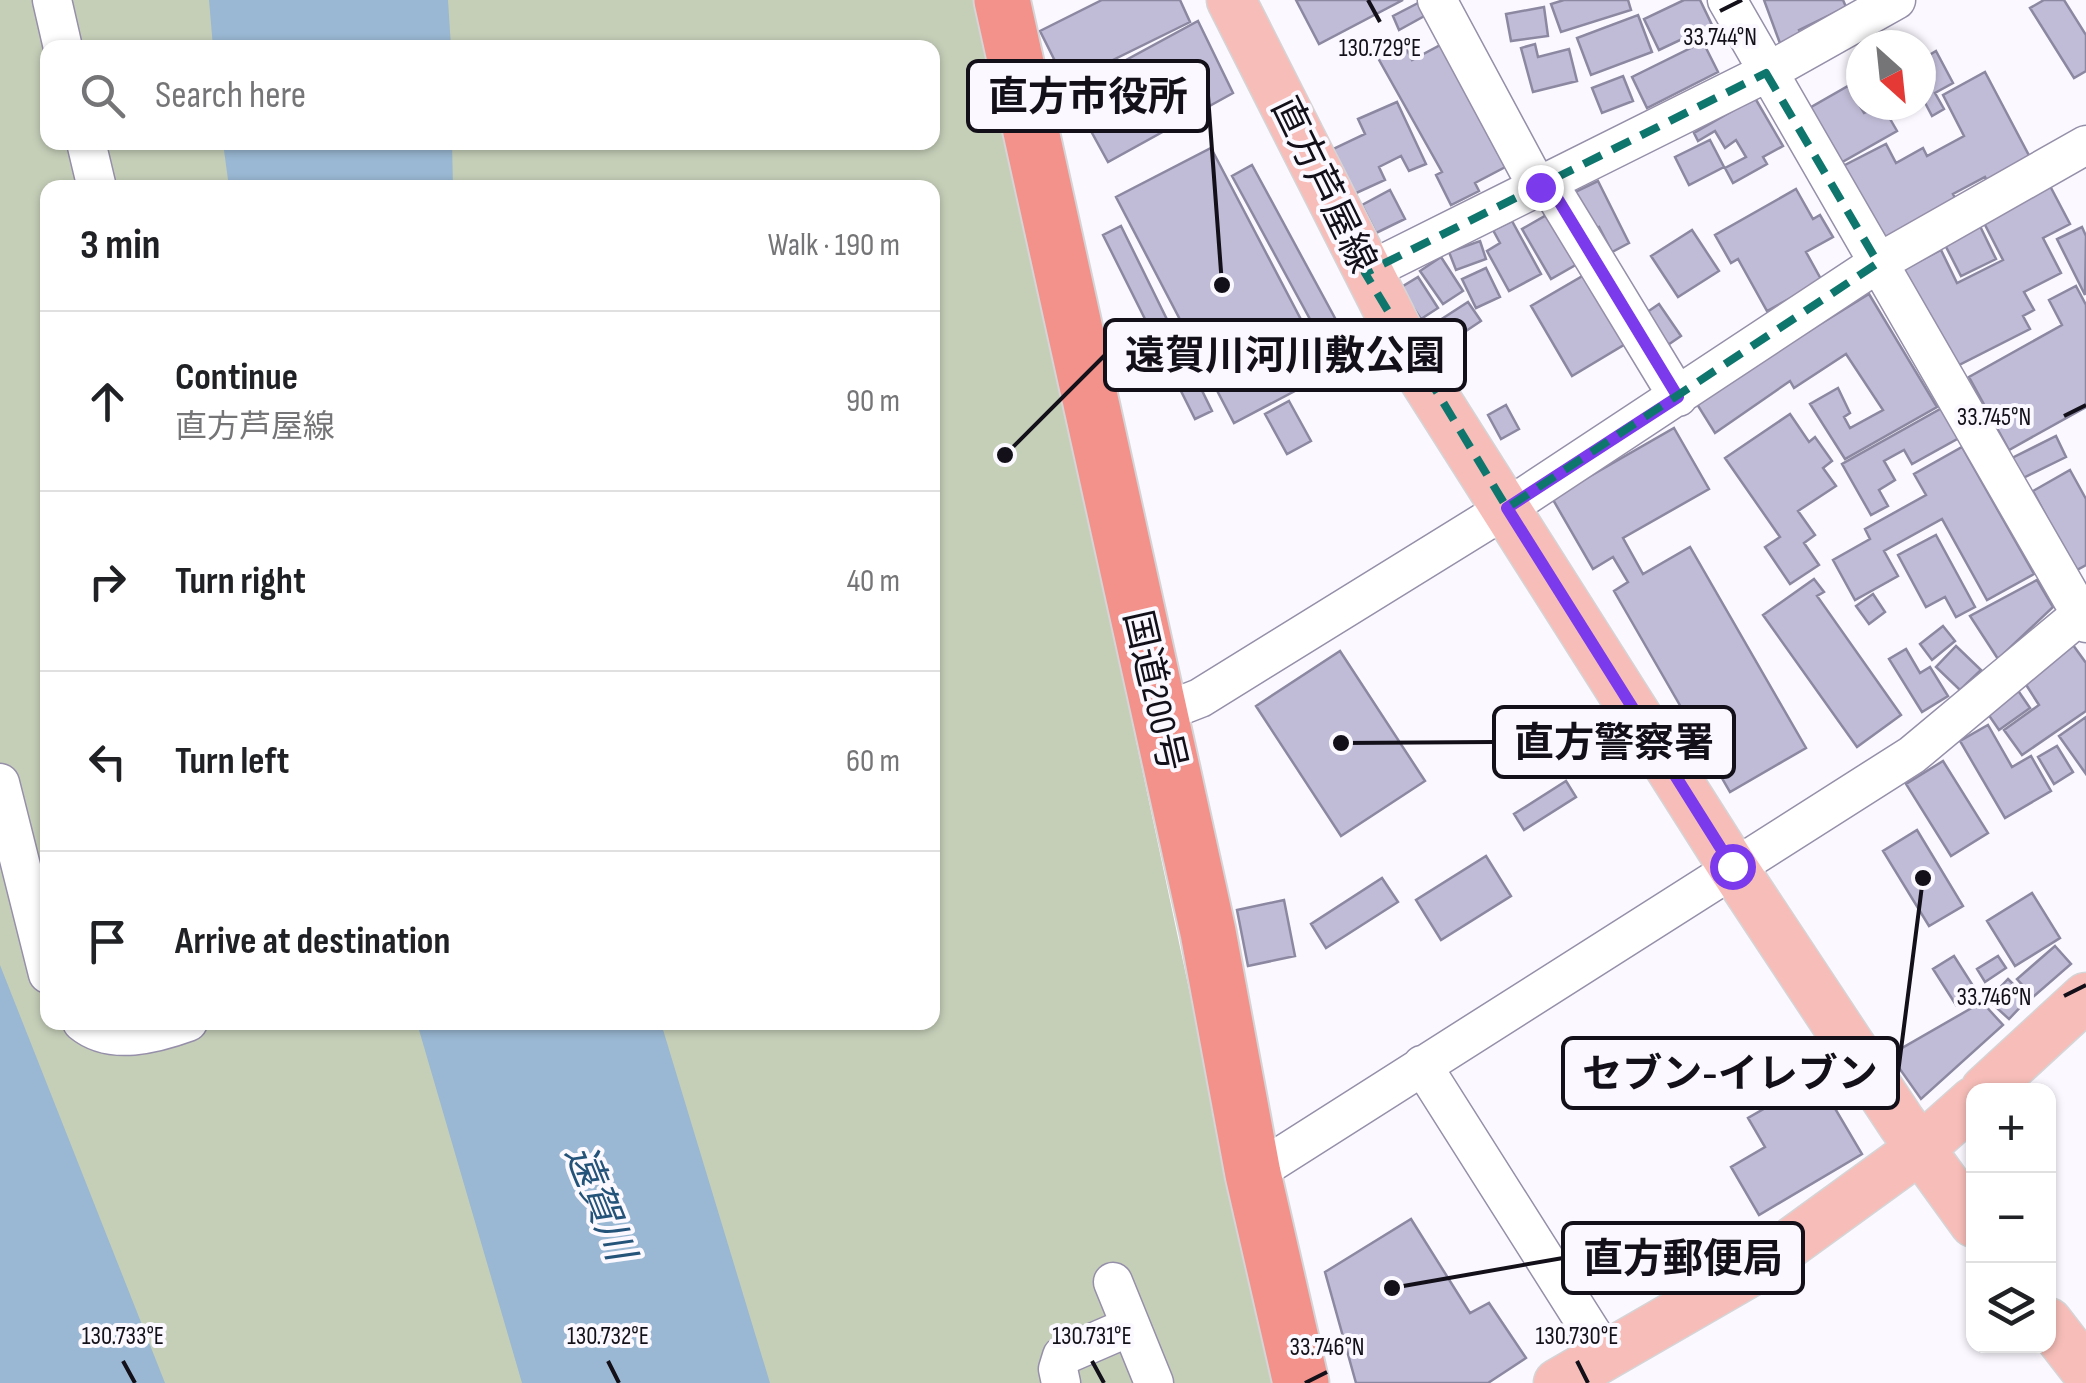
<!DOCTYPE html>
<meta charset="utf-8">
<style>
:root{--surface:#fff;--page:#f2f2f2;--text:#202124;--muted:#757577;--line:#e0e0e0}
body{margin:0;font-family:"Sofia Sans Condensed","Noto Sans JP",sans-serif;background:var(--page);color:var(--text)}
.controls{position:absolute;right:30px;bottom:30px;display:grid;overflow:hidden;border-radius:20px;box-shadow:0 2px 8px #0004}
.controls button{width:90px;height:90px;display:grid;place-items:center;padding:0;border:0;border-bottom:2px solid var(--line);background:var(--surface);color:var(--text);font:50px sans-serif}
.compass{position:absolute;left:1846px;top:30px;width:90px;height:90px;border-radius:50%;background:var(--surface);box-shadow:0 2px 8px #0004;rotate:153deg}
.stop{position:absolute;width:30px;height:30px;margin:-22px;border:8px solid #7c3aed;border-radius:50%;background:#fff}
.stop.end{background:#7c3aed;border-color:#fff;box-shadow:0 2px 10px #0008}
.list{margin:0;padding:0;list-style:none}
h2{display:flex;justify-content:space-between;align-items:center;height:130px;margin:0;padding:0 40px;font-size:42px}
h2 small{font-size:32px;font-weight:400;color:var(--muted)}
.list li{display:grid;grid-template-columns:65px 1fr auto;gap:30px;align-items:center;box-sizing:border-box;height:180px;padding:0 40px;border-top:2px solid var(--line)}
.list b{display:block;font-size:38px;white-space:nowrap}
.list p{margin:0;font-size:32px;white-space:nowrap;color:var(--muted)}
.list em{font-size:32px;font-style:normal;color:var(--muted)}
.icon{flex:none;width:55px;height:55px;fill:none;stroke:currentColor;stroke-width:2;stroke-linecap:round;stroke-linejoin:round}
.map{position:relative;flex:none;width:2086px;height:1383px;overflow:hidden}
.search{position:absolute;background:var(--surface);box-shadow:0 2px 8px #0004;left:40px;top:40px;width:900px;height:110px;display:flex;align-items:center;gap:25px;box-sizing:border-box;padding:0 35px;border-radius:20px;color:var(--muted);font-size:38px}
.panel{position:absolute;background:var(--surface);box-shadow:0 2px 8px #0004;left:40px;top:180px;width:900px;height:850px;border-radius:20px}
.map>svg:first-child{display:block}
</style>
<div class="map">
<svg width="2086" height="1383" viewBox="0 0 2086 1383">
<rect width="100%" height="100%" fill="#fbf9ff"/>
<path fill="#c5cfb8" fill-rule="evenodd" d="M0 0H978L1273 1383H0ZM48 48H932V142H48ZM48 188H932V1022H48Z"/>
<path fill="#9ab8d3" d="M209 0H448L451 47H213Z
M223 143H452L453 187H229Z
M0 965 165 1383H0Z
M417 1023H661L770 1383H522Z"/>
<path fill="#c0bcd7" stroke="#8c88a2" stroke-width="2.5" d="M1102 0H1180L1190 22 1066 83 1040 31Z
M1296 0H1403L1319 44Z
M1564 0H1628L1631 10 1561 32 1551 4Z
M1684 0H1700L1712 25 1659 50 1644 19Z
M1764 0H1843L1846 7 1799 30 1802 36 1781 46Z
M2044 0H2064L2086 35V71L2074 78 2030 8Z
M1422 1 1428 14 1399 30 1393 16Z
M1544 7 1548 36 1511 41 1506 14Z
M1638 15 1652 52 1591 75 1577 38Z
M1198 21 1233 93 1108 162 1069 91Z
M1446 42 1511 164 1475 183 1479 191 1451 205 1436 175 1442 172 1378 58 1404 44 1412 60Z
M1703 42 1718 72 1647 108 1632 77Z
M1535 44 1538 57 1569 49 1577 81 1533 92 1521 48Z
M1936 51 1953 83 1935 93 1944 109 1932 116 1921 95V60Z
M1985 72 2034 165 1991 188 1985 177 1953 194 1961 209 1887 248 1843 166 1886 144 1896 163 1923 148 1927 156 1964 136 1943 95Z
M1623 76 1633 101 1602 113 1592 88Z
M1848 86 1864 113 1882 105 1897 131 1837 165 1806 110Z
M1755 98 1783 146 1763 157 1767 164 1733 183 1725 168 1746 157 1736 140 1725 148 1715 131 1698 141 1694 133Z
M1397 102 1426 164 1409 171 1401 156 1379 167 1385 180 1354 194 1333 149 1365 134 1358 119Z
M1710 140 1724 167 1689 185 1675 157Z
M1211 148 1329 373 1234 423 1116 197Z
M1252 165 1349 344 1329 354 1232 176Z
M1598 181 1629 243 1612 252 1599 227 1592 231 1573 193Z
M2049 184 2070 224 2043 238 2061 273 2024 292 2034 310 2023 316 2030 329 1953 368 1902 270 1941 250 1957 283 2003 260 1982 219Z
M1796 189 1813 219 1820 215 1833 237 1806 252 1822 281 1767 311 1738 259 1731 263 1715 235Z
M1390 190 1405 219 1376 233 1362 205Z
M1550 213 1579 263 1551 279 1522 229Z
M1512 221 1541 274 1509 291 1487 251 1500 243 1493 230Z
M1979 224 1996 259 1961 276 1943 241Z
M1121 226 1212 411 1195 419 1103 235Z
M2082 227 2086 236 2085 295 2057 239Z
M1692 230 1719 271 1678 297 1651 256Z
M1480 241 1486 259 1456 270 1449 252Z
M1441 257 1463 291 1443 304 1420 271Z
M1486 268 1500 297 1476 308 1462 279Z
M1586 274 1627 343 1572 376 1531 306Z
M1418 277 1438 308 1421 319 1400 288Z
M2076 286 2086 305V407L2009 450 1969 377 2062 325 2049 300Z
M1869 294 1937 407 1845 459 1810 404 1838 388 1850 413 1844 417 1850 428 1883 410 1846 354 1794 388 1790 381 1715 433 1695 401Z
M1468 302 1481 321 1439 349 1426 329Z
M1659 304 1681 336 1662 349 1640 317Z
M1289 401 1311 441 1287 454 1265 414Z
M1506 405 1519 429 1501 439 1488 415Z
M1942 408 1959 438 1912 464 1904 450 1884 461 1895 480 1879 490 1888 506 1871 515 1842 464Z
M1790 414 1809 442 1815 437 1832 461 1823 468 1836 486 1798 511 1815 535 1804 543 1819 565 1790 584 1765 547 1780 537 1725 458Z
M1674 428 1709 489 1623 538 1643 574 1690 547 1806 748 1730 792 1614 591 1628 582 1613 557 1593 569 1552 498Z
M2056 436 2066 457 2023 478 2012 458Z
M1962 447 2034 574 1987 600 1942 519 1884 551 1898 576 1855 600 1833 560 1870 539 1865 529 1926 495 1914 474Z
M2070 470 2086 499V565L2075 571 2033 491Z
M1936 535 1975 607 1956 617 1945 597 1926 607 1898 555Z
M1814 579 1824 592 1817 596 1901 715 1857 747 1763 615Z
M2037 580 2053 607 1998 659 1970 616Z
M1873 594 1885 612 1869 624 1856 606Z
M1943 626 1955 641 1932 660 1920 644Z
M2073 645 2086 663V711L2022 755 2004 730 2039 705 2023 680Z
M1956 646 1981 670 1960 690 1936 667Z
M1906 649 1920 673 1930 667 1948 696 1922 712 1889 659Z
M1340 651 1425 781 1341 836 1256 706Z
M2017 689 2030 708 1999 730 1988 714Z
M2086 717V774L2059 736Z
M1988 725 2012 767 2031 756 2051 791 2005 818 1960 741Z
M2057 746 2073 772 2054 784 2038 757Z
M1943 761 1988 833 1951 856 1906 784Z
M1566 781 1576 797 1524 830 1514 814Z
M1917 830 1963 906 1929 926 1883 851Z
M1486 856 1511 896 1441 940 1416 900Z
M1382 878 1398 902 1326 948 1311 924Z
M2032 893 2060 938 2015 966 1987 921Z
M1284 900 1295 956 1248 966 1237 910Z
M2055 946 2071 964 2033 997 2017 979Z
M1954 956 1977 992 1956 1005 1933 969Z
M1998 956 2006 968 1985 982 1977 969Z
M2008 979 2028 999 2009 1019 1988 1000Z
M1982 1002 2003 1025 1921 1099 1890 1055Z
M1817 1078 1862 1154 1759 1215 1731 1167 1765 1147 1748 1118Z
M1411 1219 1470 1313 1489 1303 1526 1358 1488 1383H1356L1325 1272Z"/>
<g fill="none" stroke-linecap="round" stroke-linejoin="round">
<g stroke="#968fa9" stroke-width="41">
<path id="minor" d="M52 0 63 48
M1437 0 1538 188
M1727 0 2086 623
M86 142 97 188
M1548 183 1678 397
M1365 273 1766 73 1896 0
M1159 714 1200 698 1507 508 1878 263 2086 145
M0 783 48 974
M82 1022C111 1046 155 1034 188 1022
M1422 1065 1605 1354
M1253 1174 1912 755 2086 610
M1113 1282 1154 1383
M1061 1383 1058 1369 1062 1356 1129 1327"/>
</g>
<g stroke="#d5d4d6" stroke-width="51">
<path id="major" d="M1231 0 1419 372 1732 866 1901 1122 1974 1223
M1985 1090 2086 997
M2048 1322 2086 1371
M1558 1383 1752 1271 1920 1149 1974 1101"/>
</g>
<g stroke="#d5d4d6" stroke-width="59">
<path id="highway" d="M1002 0 1208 932 1253 1174 1301 1383"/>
</g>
<use href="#minor" stroke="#fff" stroke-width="38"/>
<use href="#major" stroke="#f7beb9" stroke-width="48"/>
<use href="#highway" stroke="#f2928a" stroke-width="55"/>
</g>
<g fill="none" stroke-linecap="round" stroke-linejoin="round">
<path stroke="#7c3aed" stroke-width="12" d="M1540 187 1548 183 1678 397 1507 508 1732 866"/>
</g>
<path fill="none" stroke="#0f766e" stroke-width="8" stroke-dasharray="20 12" stroke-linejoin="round" d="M1766 73 1878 263 1507 508 1365 273Z"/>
<path fill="none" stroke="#13101a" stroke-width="4" d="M1368 0 1380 22M1720 11 1742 0M2064 416 2086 405M2064 996 2086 985M123 1361 135 1383M608 1361 619 1383M1092 1361 1104 1383M1577 1361 1588 1383M1305 1383 1327 1372"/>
<g text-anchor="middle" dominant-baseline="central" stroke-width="8" stroke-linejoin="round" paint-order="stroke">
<g font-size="38" fill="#13101a" stroke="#fbf9ff">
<text transform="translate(1323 185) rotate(64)">直方芦屋線</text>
<text transform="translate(1154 691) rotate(77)">国道200号</text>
</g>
<g font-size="40" font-style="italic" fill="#245379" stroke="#fbf9ff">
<text transform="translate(599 1203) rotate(68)">遠賀川</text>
</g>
</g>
<g font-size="25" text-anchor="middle" fill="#13101a" stroke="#fbf9ff" stroke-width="8" stroke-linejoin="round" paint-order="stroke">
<text x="1720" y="45">33.744°N</text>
<text x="1380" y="56">130.729°E</text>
<text x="1994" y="425">33.745°N</text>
<text x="1994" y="1005">33.746°N</text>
<text x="123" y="1344">130.733°E</text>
<text x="608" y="1344">130.732°E</text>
<text x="1092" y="1344">130.731°E</text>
<text x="1577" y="1344">130.730°E</text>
<text x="1327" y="1355">33.746°N</text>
</g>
<path fill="none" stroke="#13101a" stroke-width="4" d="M1222 285L1208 96M1005 455L1105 355M1341 743L1494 742M1923 878L1898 1073M1392 1288L1563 1258"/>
<g fill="#13101a" stroke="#fbf9ff" stroke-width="4">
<circle cx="1222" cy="285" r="10"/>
<circle cx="1005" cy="455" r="10"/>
<circle cx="1341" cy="743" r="10"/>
<circle cx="1923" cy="878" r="10"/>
<circle cx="1392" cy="1288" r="10"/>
</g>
<g fill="#fbf9ff" stroke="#13101a" stroke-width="4">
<rect x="968" y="61" width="240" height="70" rx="10"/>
<rect x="1105" y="320" width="360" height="70" rx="10"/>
<rect x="1494" y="707" width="240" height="70" rx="10"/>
<rect x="1563" y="1038" width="335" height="70" rx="10"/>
<rect x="1563" y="1223" width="240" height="70" rx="10"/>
</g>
<g font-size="40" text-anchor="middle" font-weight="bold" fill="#13101a">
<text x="1088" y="110">直方市役所</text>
<text x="1285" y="369">遠賀川河川敷公園</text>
<text x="1614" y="756">直方警察署</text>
<text x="1730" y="1087">セブン-イレブン</text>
<text x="1683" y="1272">直方郵便局</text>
</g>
</svg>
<div class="controls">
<button>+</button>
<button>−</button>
<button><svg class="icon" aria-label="layers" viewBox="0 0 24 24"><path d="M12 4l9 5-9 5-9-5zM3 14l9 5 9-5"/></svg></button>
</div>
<svg class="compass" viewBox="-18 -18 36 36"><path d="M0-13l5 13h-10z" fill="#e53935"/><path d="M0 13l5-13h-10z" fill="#757577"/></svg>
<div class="stop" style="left:1732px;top:866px"></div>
<div class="stop end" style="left:1540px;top:187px"></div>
<div class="search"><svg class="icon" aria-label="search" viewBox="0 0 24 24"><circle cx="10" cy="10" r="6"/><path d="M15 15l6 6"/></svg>Search here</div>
<section class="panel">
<h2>3 min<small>Walk · 190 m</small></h2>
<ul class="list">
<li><svg class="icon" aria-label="ahead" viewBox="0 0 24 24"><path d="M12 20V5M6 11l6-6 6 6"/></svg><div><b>Continue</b><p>直方芦屋線</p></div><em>90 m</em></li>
<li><svg class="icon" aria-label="right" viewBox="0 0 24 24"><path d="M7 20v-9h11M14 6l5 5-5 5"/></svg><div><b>Turn right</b></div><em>40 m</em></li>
<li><svg class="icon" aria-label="left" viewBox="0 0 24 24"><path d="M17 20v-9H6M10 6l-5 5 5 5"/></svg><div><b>Turn left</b></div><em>60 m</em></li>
<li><svg class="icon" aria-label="arrive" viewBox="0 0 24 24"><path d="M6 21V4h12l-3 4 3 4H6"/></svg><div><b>Arrive at destination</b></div></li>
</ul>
</section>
</div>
